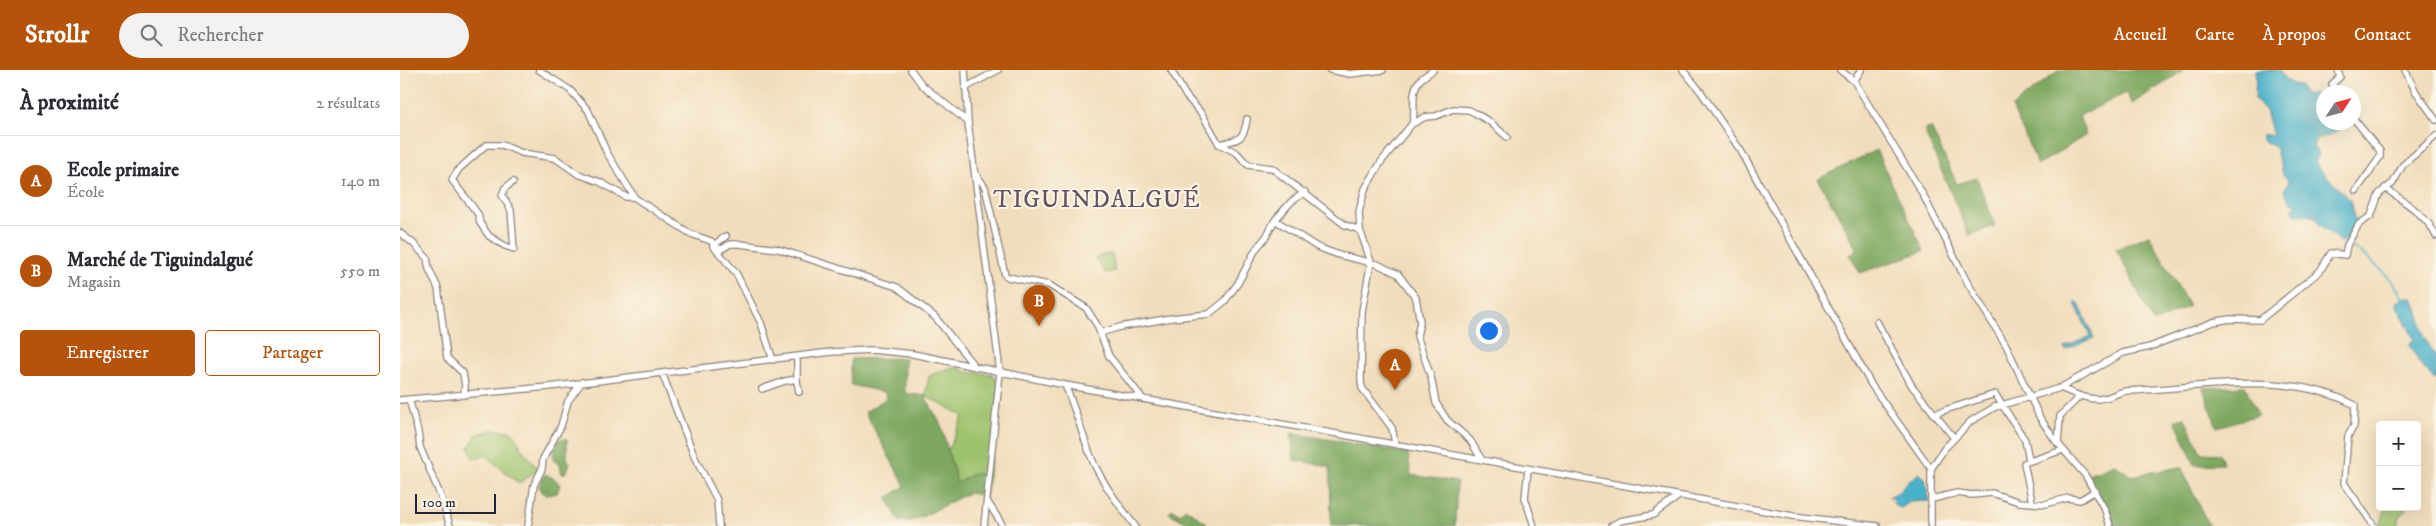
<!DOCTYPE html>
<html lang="fr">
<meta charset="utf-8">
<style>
:root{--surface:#fff;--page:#f2f2f3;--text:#2b2b33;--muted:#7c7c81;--line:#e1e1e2;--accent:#b45309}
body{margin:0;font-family:"IM FELL DW Pica",serif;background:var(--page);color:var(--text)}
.controls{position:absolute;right:15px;bottom:15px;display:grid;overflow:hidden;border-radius:5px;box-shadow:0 5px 20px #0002}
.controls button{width:45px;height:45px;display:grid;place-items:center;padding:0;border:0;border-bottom:1px solid var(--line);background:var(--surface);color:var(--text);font:25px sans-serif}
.compass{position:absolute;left:1916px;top:15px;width:45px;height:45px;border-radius:50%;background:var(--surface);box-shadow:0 5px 20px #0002;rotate:54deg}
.scale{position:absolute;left:15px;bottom:12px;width:81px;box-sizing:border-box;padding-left:5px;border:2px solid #22223b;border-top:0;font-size:14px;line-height:18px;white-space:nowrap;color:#22223b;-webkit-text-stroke:4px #fcf5e5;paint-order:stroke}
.you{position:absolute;left:1088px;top:260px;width:18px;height:18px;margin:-12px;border:4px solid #fff;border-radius:50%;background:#1a73e8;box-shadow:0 0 0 8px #1a73e833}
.badge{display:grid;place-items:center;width:32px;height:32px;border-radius:50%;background:var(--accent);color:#fff;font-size:16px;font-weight:700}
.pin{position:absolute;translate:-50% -41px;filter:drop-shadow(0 1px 2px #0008)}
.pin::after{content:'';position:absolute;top:26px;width:18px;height:15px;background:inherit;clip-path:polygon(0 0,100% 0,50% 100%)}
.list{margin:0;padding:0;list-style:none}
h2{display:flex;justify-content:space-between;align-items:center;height:65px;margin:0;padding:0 20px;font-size:21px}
h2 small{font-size:16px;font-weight:400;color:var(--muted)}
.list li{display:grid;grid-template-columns:32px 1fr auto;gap:15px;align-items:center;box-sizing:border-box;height:90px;padding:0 20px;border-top:1px solid var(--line)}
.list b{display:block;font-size:19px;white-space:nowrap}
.list p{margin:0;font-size:16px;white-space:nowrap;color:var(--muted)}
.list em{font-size:16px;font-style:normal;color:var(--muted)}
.actions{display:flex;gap:10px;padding:15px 20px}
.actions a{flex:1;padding:11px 0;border:1px solid var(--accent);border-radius:5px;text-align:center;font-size:18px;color:var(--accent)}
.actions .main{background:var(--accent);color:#fff}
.icon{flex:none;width:28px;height:28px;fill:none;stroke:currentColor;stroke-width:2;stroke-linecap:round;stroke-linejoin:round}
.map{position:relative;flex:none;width:2036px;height:456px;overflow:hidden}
header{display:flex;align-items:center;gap:30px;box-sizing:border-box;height:70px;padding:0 25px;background:var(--accent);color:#fff}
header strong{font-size:24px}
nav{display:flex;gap:28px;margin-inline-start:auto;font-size:18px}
.search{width:350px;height:45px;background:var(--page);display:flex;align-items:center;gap:12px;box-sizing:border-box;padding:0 18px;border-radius:28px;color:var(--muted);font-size:19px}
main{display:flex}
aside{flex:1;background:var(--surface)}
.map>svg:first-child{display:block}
</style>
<header>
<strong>Strollr</strong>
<div class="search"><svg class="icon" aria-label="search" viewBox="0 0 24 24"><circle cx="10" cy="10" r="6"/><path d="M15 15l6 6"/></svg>Rechercher</div>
<nav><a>Accueil</a><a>Carte</a><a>À propos</a><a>Contact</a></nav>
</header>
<main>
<aside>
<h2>À proximité<small>2 résultats</small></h2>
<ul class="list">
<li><span class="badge">A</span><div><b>Ecole primaire</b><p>École</p></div><em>140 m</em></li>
<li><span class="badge">B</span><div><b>Marché de Tiguindalgué</b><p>Magasin</p></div><em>550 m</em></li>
</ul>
<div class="actions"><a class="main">Enregistrer</a><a>Partager</a></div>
</aside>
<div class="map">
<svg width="2036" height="456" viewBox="0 0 2036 456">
<rect width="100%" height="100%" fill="#fcf5e5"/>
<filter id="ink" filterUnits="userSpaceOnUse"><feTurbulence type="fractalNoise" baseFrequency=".02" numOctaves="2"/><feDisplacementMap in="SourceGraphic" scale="10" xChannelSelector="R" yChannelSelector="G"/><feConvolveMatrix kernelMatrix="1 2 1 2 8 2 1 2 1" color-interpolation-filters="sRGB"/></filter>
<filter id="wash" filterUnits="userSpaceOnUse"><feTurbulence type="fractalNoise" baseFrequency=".0096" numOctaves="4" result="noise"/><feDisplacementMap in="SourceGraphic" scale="20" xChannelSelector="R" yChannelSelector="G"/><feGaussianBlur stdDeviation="1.12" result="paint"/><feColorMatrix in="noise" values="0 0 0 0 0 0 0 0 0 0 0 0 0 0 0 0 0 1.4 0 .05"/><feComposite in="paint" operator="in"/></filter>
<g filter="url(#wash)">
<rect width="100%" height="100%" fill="#f1ddbc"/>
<path fill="#9ec26d" stroke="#607254" d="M705 184H712L715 201 705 203 695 189Z
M550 298H560L565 302 592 304 600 316 589 406 557 413 548 381 563 346 525 326 529 306Z
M91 360 110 361 115 365 121 378 138 399 119 414 85 385 73 389 69 377 76 365Z
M1986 437H2007L2000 447 1998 456H1980Z"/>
<path fill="#7ea860" stroke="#50654e" d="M1659 0H1784L1732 34 1726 23 1679 46 1686 65 1638 95 1612 37Z
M1531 58 1557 114 1577 108 1595 156 1569 165 1524 60Z
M1476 80 1524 181 1460 203 1450 185 1458 180 1418 109Z
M1749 165 1789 236 1754 253 1716 179Z
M505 288V323L525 326 541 355 557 413 574 403 589 406 586 426 568 423 524 446 510 451H499L487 428 505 416 465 342 487 328 484 322 451 315V289Z
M1845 316 1858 345 1817 357 1803 318Z
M1785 348 1801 383 1820 384 1823 394 1795 395 1775 350Z
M891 363 1008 383 1011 405 1057 412 1055 456H931L930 397 894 390Z
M160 369H167V389L170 393 167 402 162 404 160 395 153 390 154 379Z
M1715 394 1731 406 1781 397 1809 456H1716L1688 404Z
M145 404 155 409 160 415 157 423 147 425 143 423 139 416Z
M785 438 807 453 806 456H793L769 443 772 439 781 444Z"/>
<path fill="#4ab1c9" stroke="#366a82" d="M1856 0H1880C1883 9 1890 15 1900 15L1905 25 1914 23 1923 30 1924 52 1936 53 1938 59 1935 63 1916 70 1913 76 1919 85 1916 91 1918 97 1950 130 1954 147 1958 153 1945 171 1940 172 1919 154 1916 147 1895 144 1892 139 1897 135 1890 131 1884 121 1889 112 1883 104 1875 77 1862 70V64L1873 66 1866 41 1855 29Z
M2006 227 2012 228C2025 250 2017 264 2036 285V311L2020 294 2009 274 2014 269 1997 236 1998 231Z
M1678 232 1694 268 1665 280 1664 278 1690 266 1675 233Z
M1519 403 1527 410 1525 412 1530 431 1510 432 1501 438 1496 436 1492 432 1495 429 1489 427 1500 421 1505 414Z"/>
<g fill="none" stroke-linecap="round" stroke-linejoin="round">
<path stroke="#4ab1c9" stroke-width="2" d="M1942 170 1968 188 1992 210 2004 230"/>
</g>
</g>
<g filter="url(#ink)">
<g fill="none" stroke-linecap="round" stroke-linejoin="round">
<g stroke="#8a807c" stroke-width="8">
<path id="minor" d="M139 0 170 20 188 40 207 83 235 128 291 164 311 171 318 178 322 179 330 174H340L378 179 497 217 535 247 575 297
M511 0 522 15 568 52
M565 0 568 52 600 302 584 456
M771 0 786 26 802 44 819 74 837 83 848 95 872 98 945 155 960 160
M930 0 950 4 983 0
M1283 0 1301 22 1341 81 1472 316 1531 399V456
M1440 0 1454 11 1522 123 1567 212 1606 275 1640 348 1655 370 1685 405 1705 440 1710 456
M2005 0 2016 22 2036 50
M1454 11 1461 0
M565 18 598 0
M1938 22 1932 14 1940 7 1938 0
M1954 49 1980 81V87L1956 121
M1012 54C1017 41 1009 22 1020 10 1023 6 1029 4 1033 0
M819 74C839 70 844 70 847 49
M576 104 585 117 605 205 608 207 649 215 686 238 697 255 709 286 743 329
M113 112 105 118 102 125 111 140 114 179 105 176 89 166 80 153 78 144 52 110 59 99 86 75H102L122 83 155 88 178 104 200 112 226 127H234
M1985 118C2003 131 2027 145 2036 166
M875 150 917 177 939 185 977 194 998 204 1016 228 1020 252 1017 266 1031 307 1036 333 1047 350 1070 370 1082 390
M0 163 13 173 27 188 29 199 38 218 47 288 63 303 65 316 64 325
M314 175 326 166
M313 176 336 203 361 253 373 290
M1477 252 1512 316 1554 368
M700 263 720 257 771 248 809 244 825 231 838 213 856 179 866 167 875 150 891 132 905 122
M397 287V311L399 322
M262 303 295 388 317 430 319 456
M665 315C675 338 681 361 690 384 700 411 718 433 735 456
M1660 318C1673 323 1690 332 1704 328 1712 327 1718 322 1726 321 1802 318 1885 299 1955 335L1954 356 1948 366 1944 413 1974 456
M362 319 385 311 397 309
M9 329 18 362 20 377 41 427 50 456
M0 330 149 317 431 282 472 280 513 284 665 315 1393 446 1477 456
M1533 344 1595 324 1625 370 1629 390
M995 373 992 358 962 318 961 311 962 241 971 192 960 160 959 142 965 119 981 92 1012 54 1025 47 1036 46 1053 39 1069 40 1075 43 1090 52 1107 67
M1658 374 1660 346 1680 326
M1128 399 1125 428 1134 456
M1531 399 1544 379 1571 351 1595 337 1660 318 1723 283 1750 277 1813 252 1830 249 1860 250 1920 201 1931 183 1945 185 1947 175 1959 154 1971 146 1979 124 1993 113 2003 95 2036 66
M1532 429 1557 423 1572 425 1592 423 1619 432 1645 434 1668 428 1680 430 1695 421
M587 431 603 456
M1632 432 1624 393 1663 380
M128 456 134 415 142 399 143 389 161 356 168 331 182 312
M1211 456 1220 451 1253 445 1279 426"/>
</g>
<use href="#minor" stroke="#fff" stroke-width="5.5"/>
</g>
</g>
<g text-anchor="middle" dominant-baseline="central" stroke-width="4" stroke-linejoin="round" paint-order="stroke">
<g font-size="24" letter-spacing="1" fill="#665261" stroke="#fcf5e5">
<text x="697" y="130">TIGUINDALGUÉ</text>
</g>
</g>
</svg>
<div class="controls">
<button>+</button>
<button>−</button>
</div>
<svg class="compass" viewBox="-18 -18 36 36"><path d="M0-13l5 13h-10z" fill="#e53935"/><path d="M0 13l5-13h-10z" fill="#7c7c81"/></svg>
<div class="scale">100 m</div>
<div class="you"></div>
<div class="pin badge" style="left:995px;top:320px">A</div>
<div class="pin badge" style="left:639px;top:256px">B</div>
</div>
</main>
